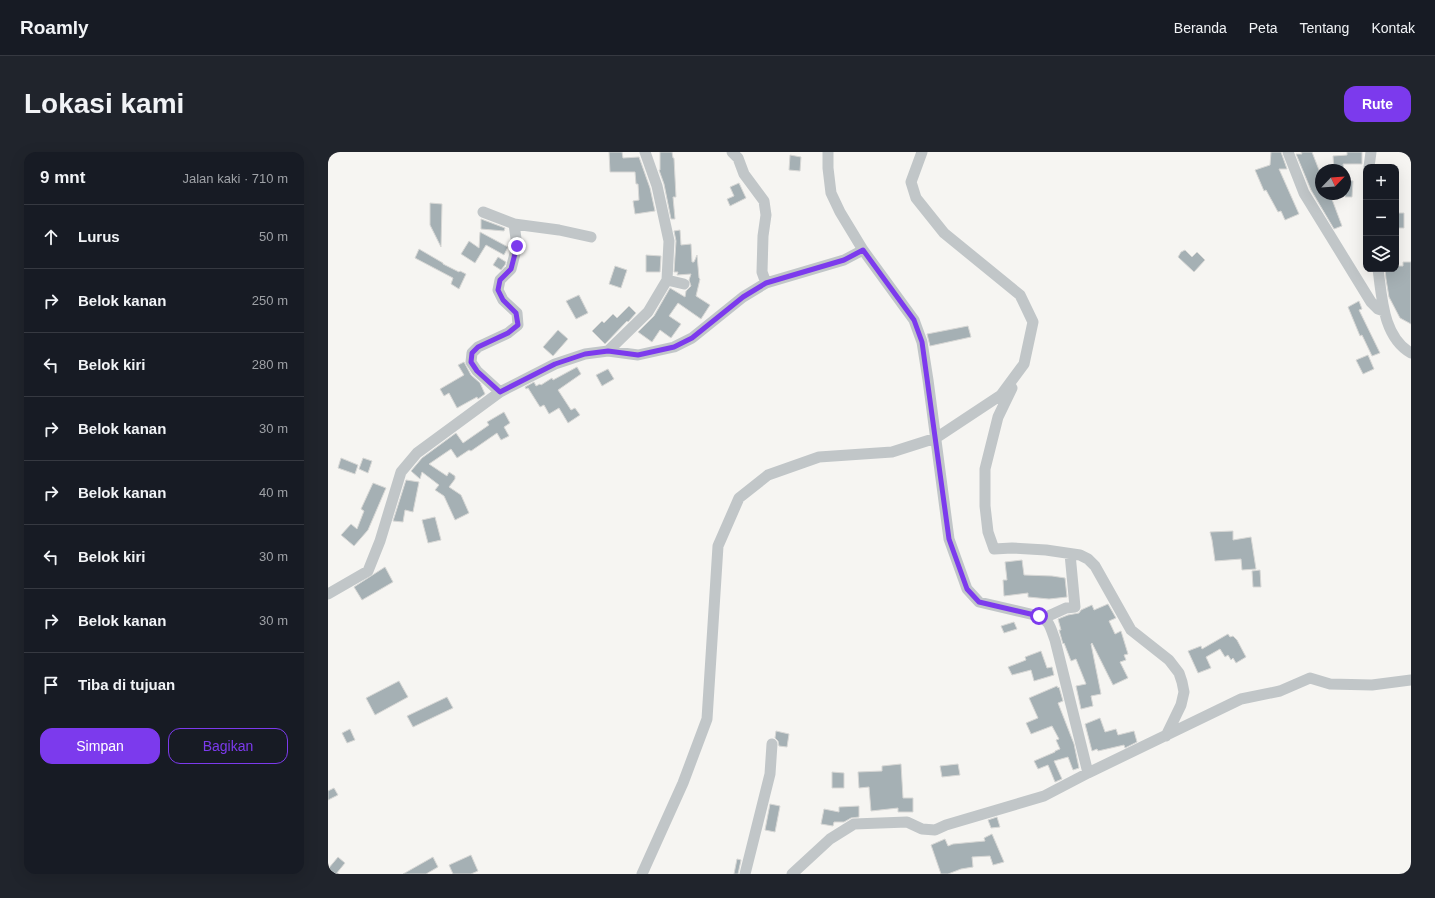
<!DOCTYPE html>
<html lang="id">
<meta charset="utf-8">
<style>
:root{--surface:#171b24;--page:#20242c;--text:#f1f3f6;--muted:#9ea1a6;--line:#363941;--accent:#7c3aed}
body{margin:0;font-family:Arial,sans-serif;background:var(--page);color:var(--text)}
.controls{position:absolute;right:12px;top:12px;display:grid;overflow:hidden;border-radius:8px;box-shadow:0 4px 16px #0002}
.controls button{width:36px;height:36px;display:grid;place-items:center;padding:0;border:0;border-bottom:1px solid var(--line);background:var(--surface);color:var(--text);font:20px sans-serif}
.compass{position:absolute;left:987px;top:12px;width:36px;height:36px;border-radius:50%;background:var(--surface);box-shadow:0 4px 16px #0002;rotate:65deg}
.stop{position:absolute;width:12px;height:12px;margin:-9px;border:3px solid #7c3aed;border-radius:50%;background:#fff}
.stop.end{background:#7c3aed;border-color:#fff;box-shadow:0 1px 4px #0008}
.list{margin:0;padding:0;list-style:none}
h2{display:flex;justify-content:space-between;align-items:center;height:52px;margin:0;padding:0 16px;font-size:17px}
h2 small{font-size:13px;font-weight:400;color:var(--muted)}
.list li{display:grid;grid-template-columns:26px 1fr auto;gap:12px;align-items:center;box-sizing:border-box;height:64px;padding:0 16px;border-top:1px solid var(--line)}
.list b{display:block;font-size:15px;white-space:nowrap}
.list em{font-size:13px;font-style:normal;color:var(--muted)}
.actions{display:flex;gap:8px;padding:12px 16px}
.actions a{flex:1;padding:9px 0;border:1px solid var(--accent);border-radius:12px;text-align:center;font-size:14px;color:var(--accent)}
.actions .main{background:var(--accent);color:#fff}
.icon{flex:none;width:22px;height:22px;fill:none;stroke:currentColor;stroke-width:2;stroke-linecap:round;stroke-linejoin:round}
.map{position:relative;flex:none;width:1083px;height:722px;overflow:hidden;border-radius:12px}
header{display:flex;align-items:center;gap:24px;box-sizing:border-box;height:56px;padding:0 20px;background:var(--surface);border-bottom:1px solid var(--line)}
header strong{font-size:19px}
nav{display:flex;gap:22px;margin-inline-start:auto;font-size:14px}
.intro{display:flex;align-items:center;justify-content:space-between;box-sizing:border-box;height:96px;padding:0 24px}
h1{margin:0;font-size:28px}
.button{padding:10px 18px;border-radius:12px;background:var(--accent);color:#fff;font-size:14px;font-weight:700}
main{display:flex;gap:24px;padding:0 24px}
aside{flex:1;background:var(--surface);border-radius:12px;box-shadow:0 4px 16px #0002}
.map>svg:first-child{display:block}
</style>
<header>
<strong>Roamly</strong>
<nav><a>Beranda</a><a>Peta</a><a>Tentang</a><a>Kontak</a></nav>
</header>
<div class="intro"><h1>Lokasi kami</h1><a class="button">Rute</a></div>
<main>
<aside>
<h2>9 mnt<small>Jalan kaki · 710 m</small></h2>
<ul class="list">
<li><svg class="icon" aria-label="ahead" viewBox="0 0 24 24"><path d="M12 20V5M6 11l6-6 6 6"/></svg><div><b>Lurus</b></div><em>50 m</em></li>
<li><svg class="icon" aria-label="right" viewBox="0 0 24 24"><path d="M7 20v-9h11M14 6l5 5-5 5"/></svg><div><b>Belok kanan</b></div><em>250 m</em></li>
<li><svg class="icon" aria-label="left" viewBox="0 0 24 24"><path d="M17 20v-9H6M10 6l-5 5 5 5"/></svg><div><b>Belok kiri</b></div><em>280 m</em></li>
<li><svg class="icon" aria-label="right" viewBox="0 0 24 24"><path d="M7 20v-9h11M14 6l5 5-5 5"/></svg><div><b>Belok kanan</b></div><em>30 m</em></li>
<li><svg class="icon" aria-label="right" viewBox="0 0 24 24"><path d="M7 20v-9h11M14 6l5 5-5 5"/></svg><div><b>Belok kanan</b></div><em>40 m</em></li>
<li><svg class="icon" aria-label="left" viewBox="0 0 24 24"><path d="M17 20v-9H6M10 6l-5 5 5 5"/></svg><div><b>Belok kiri</b></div><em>30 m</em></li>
<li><svg class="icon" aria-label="right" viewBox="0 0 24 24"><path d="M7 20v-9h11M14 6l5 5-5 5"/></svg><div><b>Belok kanan</b></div><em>30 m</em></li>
<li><svg class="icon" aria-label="arrive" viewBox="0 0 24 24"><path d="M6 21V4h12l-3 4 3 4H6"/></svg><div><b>Tiba di tujuan</b></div></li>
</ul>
<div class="actions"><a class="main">Simpan</a><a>Bagikan</a></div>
</aside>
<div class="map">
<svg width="1083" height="722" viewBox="0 0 1083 722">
<rect width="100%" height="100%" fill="#f6f5f2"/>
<path fill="#a5b0b4" stroke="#d7d7d5" d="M281 0H294L295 6 311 5 322 36 327 59 307 62 305 49 311 48 310 32H308L307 20H282Z
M332 0H344L345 6H346L348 45H345L347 67H343L336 32 331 18H332Z
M943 0H953L959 17H951L971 62 957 68 953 59 950 60 938 38 936 39 927 18 942 13Z
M973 0H984L991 18 993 17V42H1002L1014 74 1006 77 983 38 968 2H974Z
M1019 0H1034V12H1015L1016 18H1006L1005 4 1019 3Z
M462 3 473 5 472 19 461 18Z
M1017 28 1025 29 1024 45H1017Z
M411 31 418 46 402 54 399 47 406 44 402 35Z
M102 51 114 52 113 95 102 73Z
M1068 61H1076V76H1068Z
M153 67 177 76 176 79 153 77Z
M352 78 353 93 363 92 364 110H366L369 103 371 126 372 127 368 144 382 153 373 167 350 151 341 164 353 172 343 186 332 178 324 190 310 180 326 164 342 136 357 145 358 139 363 134 361 128 363 122 349 123 350 120H346L348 89 346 79Z
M152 80 180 95 176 103 158 93 147 111 133 102 141 89 151 96Z
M91 97 115 111V112L131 120 132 119 138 122 131 137 123 132 125 126 87 106Z
M857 98 864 105 869 100 877 108 866 120 850 105 853 100Z
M318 103 333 104 332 120H318Z
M170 105 178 110 177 113 173 118 165 113Z
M1075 110H1083V172L1072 166 1061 145 1058 127 1057 117H1068V114H1075Z
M287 114 299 118 293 136 281 132Z
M251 143 260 161 248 167 238 149Z
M1031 149 1034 157 1031 158 1052 201 1044 204 1034 183 1032 184 1020 155Z
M301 154 308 161 300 170 299 169 277 192 264 179 274 169 276 171 285 162 289 166Z
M640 174 643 185 602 194 599 182Z
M230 178 240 187 225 204 215 195Z
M1040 203 1046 217 1035 222 1028 208Z
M136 210 143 223 152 231 157 242 150 247 149 245 129 256 121 241 116 244 112 237 136 223 130 213Z
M249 215 253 222 230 238 243 258 247 256 252 263 240 271 231 256 221 262 216 253 212 255 200 236 198 237 197 235 206 230 208 234 212 232 213 233 224 226 225 228Z
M280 217 286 227 274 234 268 223Z
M176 260 182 271 176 275 181 284 173 288 169 281 143 299 141 298 129 306 123 297 101 312 119 324 121 320 127 324V327L121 335 133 343 141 361 127 368 116 344 107 338 111 333 94 320 92 327 83 319 94 306 128 281 135 291 161 273 159 270Z
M13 306 30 313 27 322 10 316Z
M35 306 44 309 40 321 31 317Z
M78 328 91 330 85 360 77 358 75 370 65 369Z
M45 331 58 336 40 378 26 394 13 383 23 372 29 377 36 359 33 357Z
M107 365 113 388 100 391 94 368Z
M905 379V388L923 385 928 417 914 418 913 407 887 409 884 388 882 380Z
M694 408 696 423 724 424 737 426 739 445 721 447 700 445V441L676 444 675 428H679L677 410Z
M57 415 65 430 34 448 26 435Z
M932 418 933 435H925L924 419Z
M780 452 788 466 781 469 787 482 793 479 800 502 796 503 798 508 792 510 800 526 785 533 764 491 763 492 773 542 763 544 765 554 753 557 748 534 758 532 748 507 743 509 736 491 735 492 731 478H733L730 467 740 463 751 461 753 458 764 453 766 458Z
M686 470 689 477 676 481 673 474Z
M900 482 902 485 905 484 909 488 918 505 908 511 905 506 903 508 900 503 897 505 892 497 878 505 883 516 870 521 860 499 873 494 874 497Z
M713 499 719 516 724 515 726 523 706 529 703 518 684 523 680 515 698 508 697 505Z
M71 529 80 545 47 563 38 546Z
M729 534 730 536 731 535 735 549 730 551 746 592 751 616 745 618 740 605 726 609 734 627 727 630 720 613 710 617 706 609 727 600V599L732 597 728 588 731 587 724 574 703 582 698 571 710 566 701 546Z
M119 545 125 556 85 575 79 564Z
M772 566 777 580 788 577 790 583 806 579 809 590 797 596 796 593 770 599 769 597 764 599 757 572Z
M22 577 27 588 19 591 14 581Z
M448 579 461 582 459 595 451 594 450 589 447 586Z
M573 612 575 646H585V660H570V656L543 659 541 635 531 636 530 620 554 619V614Z
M630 612 632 623 614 625 612 614Z
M504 620 516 621V636H504Z
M6 636 10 643 0 648V639Z
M442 652 452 654 447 680 437 678Z
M531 654V665L523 666 516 670H506L505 674 493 672 496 657 511 660V655Z
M669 665 672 675 663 676 660 668Z
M664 682 676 710 665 713 662 704 644 705 645 715 633 717 620 722H613L603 693 617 687 620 694 625 692 657 689 656 686Z
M143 703 150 719 143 722H125L121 713Z
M10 705 17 711 8 722H0V717Z
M105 705 110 715 98 722H75Z
M409 707 413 708 410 722H406Z"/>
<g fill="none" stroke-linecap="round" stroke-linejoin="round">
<path stroke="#c1c6c8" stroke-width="11" d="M404 0 410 6 416 22 436 49 438 63 435 84 434 120 438 131
M500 0V16L503 41 512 60 535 98 586 168 594 190 600 228 621 387 639 437 651 450 711 464C722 468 723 478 727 488L760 621
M960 0 976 41 1043 150 1050 157 1056 159
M1041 15 1043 0
M155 60 186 72 189 94 183 117 172 128 170 138 175 148 189 161 190 173 180 181 150 195 144 201 143 210 149 219 172 240
M186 72 231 78 263 85
M1050 117C1054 146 1055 185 1083 201
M339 128 356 132
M280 199 320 160 339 128 341 89 329 34 317 0
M684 236 670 265 657 317V354L660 380 666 397 684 396 718 398 752 403 760 407 767 414 803 478 841 508 851 521 854 530 856 540 853 553 838 584
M0 442 40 419 52 389 73 320 89 301 172 240 227 212 257 202 280 199 310 203 346 195 364 186 415 145 438 131 516 108 535 98
M716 466 738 456 747 455 742 402
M314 722 355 631 379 567 390 394 411 346 440 323 491 305 564 300 608 286 673 243 696 212 705 170 692 143 616 81 588 46 583 30 594 0
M417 722 442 622 444 592
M464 722 502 687 526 672 579 670 594 677 607 678 618 673 716 644 760 621 913 547 952 539 982 526 1002 532 1044 533 1083 528"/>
</g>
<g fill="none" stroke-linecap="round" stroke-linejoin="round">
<path stroke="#7c3aed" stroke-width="5" d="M189 94 183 117 172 128 170 138 175 148 188 161 190 173 180 181 150 195 144 201 143 210 149 219 172 240 227 212 257 202 280 199 310 203 346 195 364 186 415 145 438 131 516 108 535 98 586 168 594 190 621 387 639 437 651 450 711 464"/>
</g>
</svg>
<div class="controls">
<button>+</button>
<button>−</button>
<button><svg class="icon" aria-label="layers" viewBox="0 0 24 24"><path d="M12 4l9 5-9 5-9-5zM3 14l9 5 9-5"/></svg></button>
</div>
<svg class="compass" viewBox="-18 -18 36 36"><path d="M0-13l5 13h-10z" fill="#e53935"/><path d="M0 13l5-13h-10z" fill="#9ea1a6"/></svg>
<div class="stop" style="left:711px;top:464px"></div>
<div class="stop end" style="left:189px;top:94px"></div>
</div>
</main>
